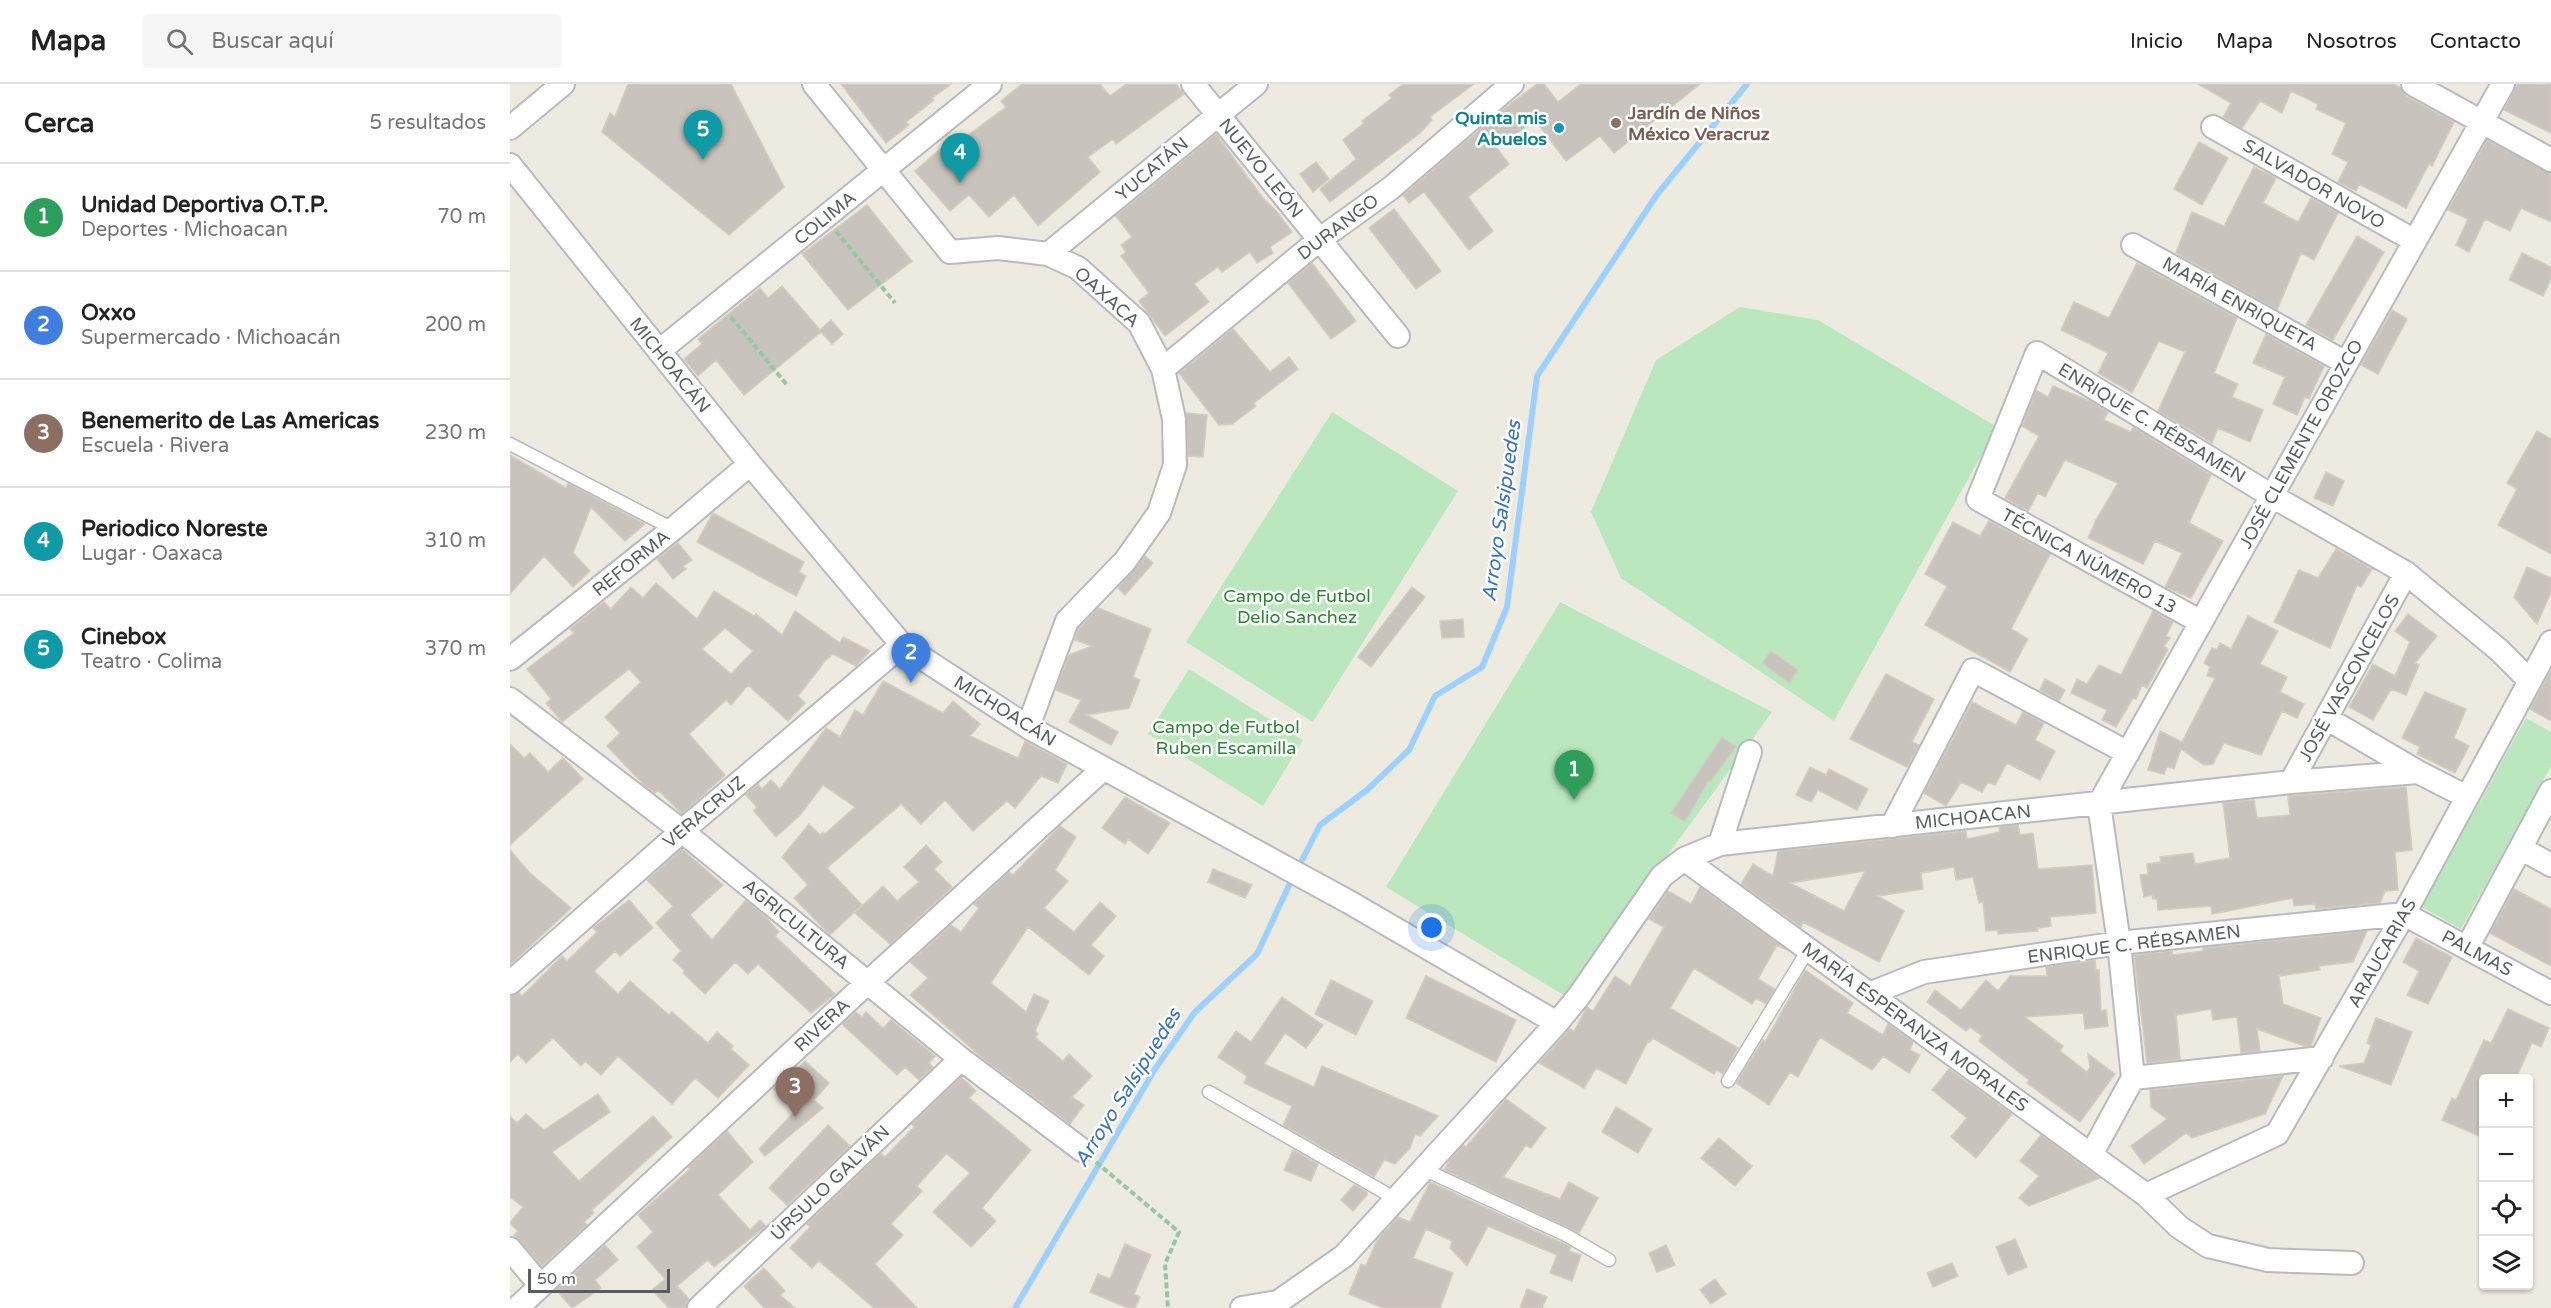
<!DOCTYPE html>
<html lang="es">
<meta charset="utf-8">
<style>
:root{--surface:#fff;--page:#f6f6f6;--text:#222;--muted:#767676;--line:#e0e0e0;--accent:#d93025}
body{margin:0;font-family:"Varela Round",sans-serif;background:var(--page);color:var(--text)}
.controls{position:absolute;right:18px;bottom:18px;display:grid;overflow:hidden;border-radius:6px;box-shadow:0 2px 4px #0004}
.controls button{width:54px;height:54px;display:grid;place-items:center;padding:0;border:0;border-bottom:2px solid var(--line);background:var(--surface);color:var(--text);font:30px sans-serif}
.scale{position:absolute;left:18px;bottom:15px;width:142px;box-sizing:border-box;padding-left:6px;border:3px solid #595c62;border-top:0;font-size:16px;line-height:21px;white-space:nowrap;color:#595c62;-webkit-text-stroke:4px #fff;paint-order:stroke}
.you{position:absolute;left:922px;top:844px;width:21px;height:21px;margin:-15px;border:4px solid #fff;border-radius:50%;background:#1a73e8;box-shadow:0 0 0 9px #1a73e833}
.badge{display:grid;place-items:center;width:39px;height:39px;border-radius:50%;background:var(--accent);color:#fff;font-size:20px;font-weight:700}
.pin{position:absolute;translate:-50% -50px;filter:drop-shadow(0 2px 3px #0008)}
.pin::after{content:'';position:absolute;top:32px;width:21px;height:18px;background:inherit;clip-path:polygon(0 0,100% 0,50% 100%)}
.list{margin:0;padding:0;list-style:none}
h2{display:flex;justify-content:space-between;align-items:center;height:78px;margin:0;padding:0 24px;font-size:26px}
h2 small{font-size:20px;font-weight:400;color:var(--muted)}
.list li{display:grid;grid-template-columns:39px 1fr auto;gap:18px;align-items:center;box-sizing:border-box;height:108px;padding:0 24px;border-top:2px solid var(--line)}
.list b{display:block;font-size:22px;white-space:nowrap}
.list p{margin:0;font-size:20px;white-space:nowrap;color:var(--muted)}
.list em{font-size:20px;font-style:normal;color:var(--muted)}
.icon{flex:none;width:33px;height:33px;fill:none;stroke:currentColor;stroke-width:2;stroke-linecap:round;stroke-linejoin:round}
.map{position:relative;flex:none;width:2041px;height:1224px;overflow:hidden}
header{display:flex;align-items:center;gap:36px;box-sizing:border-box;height:84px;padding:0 30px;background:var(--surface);border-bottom:2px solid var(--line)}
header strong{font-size:28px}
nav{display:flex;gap:33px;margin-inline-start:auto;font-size:21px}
.search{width:420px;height:54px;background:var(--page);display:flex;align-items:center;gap:15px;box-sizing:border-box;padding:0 21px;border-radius:6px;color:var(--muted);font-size:22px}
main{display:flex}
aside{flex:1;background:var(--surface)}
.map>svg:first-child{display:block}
</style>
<header>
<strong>Mapa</strong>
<div class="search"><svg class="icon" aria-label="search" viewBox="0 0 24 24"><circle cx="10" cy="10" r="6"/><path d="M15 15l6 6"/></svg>Buscar aquí</div>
<nav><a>Inicio</a><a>Mapa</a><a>Nosotros</a><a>Contacto</a></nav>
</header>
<main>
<aside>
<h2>Cerca<small>5 resultados</small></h2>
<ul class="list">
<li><span class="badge" style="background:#2e9e5b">1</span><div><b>Unidad Deportiva O.T.P.</b><p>Deportes · Michoacan</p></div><em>70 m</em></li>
<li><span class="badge" style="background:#3f7fe0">2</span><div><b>Oxxo</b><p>Supermercado · Michoacán</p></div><em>200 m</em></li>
<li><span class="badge" style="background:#8d6e63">3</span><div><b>Benemerito de Las Americas</b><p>Escuela · Rivera</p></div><em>230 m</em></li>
<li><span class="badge" style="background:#0f9aa8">4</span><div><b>Periodico Noreste</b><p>Lugar · Oaxaca</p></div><em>310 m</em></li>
<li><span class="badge" style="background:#0f9aa8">5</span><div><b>Cinebox</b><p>Teatro · Colima</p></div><em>370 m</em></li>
</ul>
</aside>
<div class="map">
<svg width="2041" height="1224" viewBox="0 0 2041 1224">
<rect width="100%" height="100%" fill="#edebe0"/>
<path fill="#bae7bd" d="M1230 223 1308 236 1487 343 1324 637 1111 494 1081 428 1146 276Z
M822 328 948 407 803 638 676 558Z
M1050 518 1262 628 1055 912 876 803Z
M679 585 793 656 753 722 638 650Z
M2016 634 2041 648V682L1951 845 1912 823Z"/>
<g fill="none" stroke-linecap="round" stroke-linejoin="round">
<path stroke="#9ed0ff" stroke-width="6" d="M788 784 810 741 857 706 899 666 925 612 972 583 997 523 1027 292 1146 112 1237 0
M505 1224 645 985 685 928 747 870 783 793"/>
</g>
<path fill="#c8c4bd" stroke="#d2cdbe" stroke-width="1.5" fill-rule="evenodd" d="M118 0H221L274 103 219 151 92 48 100 29 105 33Z
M331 0H441L422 14 424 16 396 38 399 41 376 59Z
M512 0H590L600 12 616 0H666L674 10 606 60 603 55 578 73 590 88 528 142 504 111 479 133 459 111 440 127 405 87 445 52 450 57 496 23 491 17Z
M893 0H964L920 33 922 36 910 49 820 118 810 105 846 75 833 56 854 39 852 37 882 14 879 11Z
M1027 0H1034L1048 18 1071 0H1190L1104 69 1090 52 1056 77 1025 36 987 64 999 80 958 113 983 147 959 166 914 108 899 119 893 111 995 24Z
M1688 0H1883L1890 3 1896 12 1944 38 1922 82 1919 80 1896 124 1849 100 1846 107 1828 98 1838 78 1822 70 1836 39 1806 25 1808 20 1781 7 1772 29 1750 17 1732 44 1713 33 1721 19Z
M2006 0H2041V49L1994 26Z
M706 50 753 114 768 129 782 148 760 163 763 169 747 179 740 168 712 188 708 183 684 200 699 218 655 252 629 217 639 209 611 172 616 168 611 161 622 153 606 132Z
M1977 56 2041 89V138L2011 124 2000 147 1975 135 1959 168 1946 161 1958 135 1938 126Z
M1689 58 1718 74 1692 121 1664 105Z
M806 78 819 95 803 108 790 90Z
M1744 83 1766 94 1753 119 1788 138 1801 114 1828 129 1804 176 1791 169 1767 226 1666 169 1682 128 1714 142Z
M357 121 402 177 338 226 292 170Z
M884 125 931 187 906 205 859 144Z
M1847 152 1874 168 1823 256 1796 241Z
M2012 169 2041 183V195L2033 212 1999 196Z
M802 179 846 237 821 255 778 199Z
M1627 179 1727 234 1704 289 1728 300 1722 313 1753 326 1740 358 1708 344 1702 359 1648 327 1675 268 1649 257 1622 309 1588 289 1598 269 1551 246 1564 218 1599 234Z
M272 202 310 246 321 236 333 250 322 260 311 248 234 311 206 276 188 292 174 275 192 260 188 255 250 204 258 214Z
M1882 226 1897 235 1868 290 1851 281Z
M723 245 760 288 779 273 788 285 744 319 746 322 722 340 709 341 669 289Z
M1756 250 1814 282 1799 315 1795 313 1787 331 1763 320 1775 293 1743 279Z
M1543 302 1582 318 1598 328 1594 336 1621 348 1623 343 1701 391 1679 439 1713 457 1681 514 1655 503 1672 469 1645 457 1633 480 1578 454 1586 436 1608 399 1555 376 1535 413 1528 409 1518 427 1495 414 1529 352 1512 342 1526 306 1538 313Z
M676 329 697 331 693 373 678 372Z
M2027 347 2041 355V470L1988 441 2007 405 1997 399Z
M0 371 56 404 58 399 135 440 115 457 81 423 63 469 80 487 63 503 34 472 0 510Z
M1816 388 1834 397 1823 422 1804 414Z
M203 429 294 478 289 488 296 492 286 512 187 458Z
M1479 437 1540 470 1501 545 1518 555 1500 588 1415 541 1437 502 1415 490 1443 438 1470 452Z
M168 459 182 476 173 482 176 485 163 495 147 475Z
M1826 465 1862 485 1851 503 1847 501 1820 564 1764 538 1789 486 1808 494Z
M635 472 643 479 615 511 608 504Z
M2017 483 2041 494V508L2027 540 2004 513Z
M146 499 187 535 204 507 244 532 246 530 272 551 285 527 330 559 333 553 360 567 346 582 323 570 315 577 288 612 295 619 278 637 238 601 221 621 216 616 179 650 215 691 172 730 148 706 145 709 135 702 97 662 110 649 95 633 131 598 119 585 52 638 36 619 41 615 17 585 64 549 60 545 94 518 101 525 121 503 133 514ZM215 544 243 567 221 590 192 565Z
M902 503 915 513 861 583 848 573Z
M588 524 641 545 623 593 630 596 619 624 577 631 608 648 601 661 559 638 571 616 546 606 559 571 582 562 565 556 569 544Z
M1643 527 1663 538 1656 552 1660 554 1654 562 1658 565 1637 604 1632 601 1626 615 1623 614 1606 643 1592 636 1597 626 1561 609 1567 595 1577 600 1589 581 1611 591Z
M1898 530 1927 552 1905 579 1909 581 1896 611 1881 605 1863 636 1839 623 1863 580 1885 592 1900 558 1885 547Z
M1738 532 1768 547 1750 580 1777 593 1770 608 1794 620 1787 634 1772 627 1751 671 1714 659 1703 680 1694 681 1671 665 1664 685 1657 682 1654 690 1638 686 1650 647 1672 658 1705 594 1697 592 1700 583 1694 579 1702 564 1707 566 1710 559 1721 565Z
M953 535 954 553 932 554 930 537Z
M1261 567 1288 586 1279 599 1252 579Z
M2041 586V637L2020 625Z
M1376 590 1424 615 1402 658 1409 661 1397 683 1340 655Z
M1535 595 1555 606 1549 617 1530 606Z
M373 597 433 629 443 617 470 640 460 652 508 674 515 657 557 680 548 699 531 692 505 724 497 717 463 747 435 716 411 740 391 720 317 784 352 821 320 851 284 814 298 801 272 773 299 740 310 751 313 748 315 750 345 723 313 701 290 731 266 753 244 727 247 723 236 711 248 700 252 705 261 696 270 705 316 644 330 653 345 626 353 631Z
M1915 608 1956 625 1944 654 1959 662 1945 689 1907 670 1910 663 1892 654Z
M1462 618 1506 641 1513 628 1534 639 1525 656 1545 667 1530 696 1497 679 1485 701 1478 698 1472 708 1451 698 1436 722 1414 709Z
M1212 653 1226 663 1201 697 1199 696 1175 738 1161 729Z
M0 660 14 674 20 669 38 688 53 674 73 695 0 761Z
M1300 683 1316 691 1319 685 1358 705 1347 726 1308 706 1301 718 1286 711Z
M1896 703 1902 766 1885 768 1888 806 1875 807 1870 819 1806 825 1805 820 1784 822 1783 814 1702 830 1701 822 1648 826 1647 815H1643L1642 811 1634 813 1630 791 1638 790 1637 780 1651 778 1650 773 1683 769 1685 780 1720 774 1713 719 1744 716 1747 734 1780 731 1778 712Z
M615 713 660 739 638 770 618 755 615 760 592 744Z
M1508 741 1510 751 1523 749 1528 785 1582 781 1586 829 1540 833 1541 842 1527 844 1528 847 1488 850V846L1476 847 1473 818 1469 819 1463 793 1446 796 1444 783 1411 789 1413 805 1368 812 1394 827 1369 878 1293 838 1291 843 1231 800 1243 780 1263 792 1268 767 1456 747 1457 755 1490 748 1489 743ZM1355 787 1334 827 1280 799Z
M550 742 566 753 545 786 558 797 534 824 564 848 590 818 606 832 581 861 594 872 579 891 518 843 481 899 516 928 524 910 539 917 525 947 528 950 525 953 553 977 559 970 582 992 562 1013 574 1021 560 1040 476 977 400 911 418 894 400 878 441 841 451 848 469 824 464 820 499 788 503 791Z
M416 761 432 778 424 785 442 803 380 860 345 829 373 802 387 817 409 798 394 783Z
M172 765 213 801 180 831 202 856 236 816 254 831 269 848 265 852 325 910 301 929 248 880 238 890 225 878 195 910 173 889 175 887 163 876 171 867 146 839 163 822 137 796Z
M0 766 20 789 61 824 0 881Z
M703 785 742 801 735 814 698 798Z
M1190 803 1277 866 1267 861 1248 895 1265 905 1256 920 1246 914 1242 920 1184 884 1160 924 1228 964 1213 990 1207 986 1204 990 1143 954 1140 958 1138 957 1116 1000 1086 984 1074 1004 1029 979 1060 945 1064 947 1077 923 1083 927 1105 892 1120 902 1154 843 1139 835 1158 807 1181 820Z
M2004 805 2041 825V882L1980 849Z
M119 816 143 844 110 872 105 867 84 887 108 910 120 897 159 931 162 928 198 959 207 948 223 962 221 965 239 981 208 1014 185 994 162 1020 108 972 91 991 75 977 71 982 43 954 16 979 8 970 0 978V912L9 909 12 912 52 872 57 877 87 848 83 844Z
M1857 847 1843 878 1809 882 1810 886 1769 892 1773 920 1811 934 1801 962H1794L1747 945 1750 967 1731 969 1727 933 1703 936 1701 925 1666 931 1670 975 1637 979 1624 871 1662 867V871L1693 867V864Z
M1906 854 1942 873 1918 920 1897 911 1909 887 1893 878Z
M1585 876 1586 886H1589L1591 927 1596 926 1598 942 1575 945 1573 929 1515 933 1553 962 1550 967 1577 988 1580 983 1578 970 1605 990 1570 1038 1517 999 1519 996 1469 957 1472 952 1460 943 1456 947 1417 918 1425 906 1451 926 1476 896 1488 907 1500 892H1537L1536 883Z
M1295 886 1343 919 1337 929 1373 951 1378 940 1403 958 1400 966 1410 971 1399 989 1373 972 1362 986 1310 953 1288 993 1280 988 1259 1021 1226 999 1253 956 1255 958Z
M916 892 1006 936 986 978 896 934Z
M821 896 863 917 846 951 805 930Z
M772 913 813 941 796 964 775 949 754 980 804 1003 812 982 928 1032 910 1052 905 1050 900 1064 885 1080 874 1076 864 1093 773 1041 782 1022 734 999 737 992 708 973 726 947 741 958Z
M1998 925 2039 944 2031 963 2022 959 2006 994H1974V1054L1932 1036 1942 1014 1946 1016 1974 956 1981 959Z
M346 928 352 933 356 928 373 944 381 936 425 972 419 979 423 983 409 996 395 983 387 991 332 940Z
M1866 934 1902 948 1881 1001 1829 982 1854 979 1861 961 1857 959Z
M295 977 319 999 304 1016 313 1024 255 1072 249 1065 286 1026 264 1005 278 991 280 993Z
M1439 985 1502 1030 1466 1074 1441 1053 1457 1034 1422 1006Z
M1773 992 1755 1030 1682 1054 1676 1049 1634 1080 1621 1062 1657 1035 1641 1023 1640 1006Z
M451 993 466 1007 459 1014 521 1066 472 1124 486 1137 461 1163 423 1128 460 1089 437 1070 435 1071 407 1102 412 1107 381 1140 393 1151 365 1180 407 1224H364L309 1177 302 1184 280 1164 300 1143 297 1140 371 1069 375 1073 404 1043 402 1040Z
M88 1010 100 1028 42 1068 69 1097 143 1032 162 1053 82 1126 84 1129 74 1138 77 1141 32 1182 4 1151 8 1147 0 1139 13 1123 0 1113V1032L7 1039 16 1030 34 1046Z
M996 1015 1036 1044 1021 1064 1016 1061 993 1093 1050 1115 1059 1098 1088 1114 1069 1149 934 1086 940 1076 953 1061 956 1063Z
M1106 1023 1142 1045 1128 1069 1092 1048Z
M318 1041 340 1062 277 1121 259 1104Z
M217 1047 243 1078 208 1111 240 1146 250 1136 256 1142 204 1183 198 1176 167 1202 179 1215 176 1224H159L142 1206 155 1195 127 1163 143 1148 128 1131 180 1085 178 1083Z
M1531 1051 1590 1094 1519 1122 1509 1114 1529 1092 1510 1077Z
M1209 1054 1242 1082 1225 1102 1191 1074Z
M783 1066 808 1080 801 1097 774 1086Z
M920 1098 1061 1163 1059 1167 1071 1171 1062 1197 1040 1189 1047 1171 978 1142 957 1182 940 1164 942 1157 916 1145 903 1174 943 1189 930 1224H873L839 1210 851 1180 856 1182 867 1156 888 1133 900 1138Z
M844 1101 857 1108V1111L843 1127 831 1116Z
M1505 1155 1517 1183 1498 1191 1486 1163Z
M615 1160 641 1171 624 1210 630 1213 625 1224H618L580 1208 588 1190 600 1195Z
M95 1161 108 1176 85 1196 91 1204 62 1224 46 1206Z
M1156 1161 1165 1181 1147 1188 1139 1169Z
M1442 1179 1448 1192 1423 1203 1417 1189Z
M254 1184 275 1207 270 1211 285 1224H254L234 1202Z
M1205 1195 1216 1210 1201 1220 1190 1206Z
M1017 1205 1037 1213 1032 1224H1010Z"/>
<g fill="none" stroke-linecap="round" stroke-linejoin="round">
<g stroke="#b8bac0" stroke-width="15">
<path id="service" d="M0 360 163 445
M1218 997 1298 866
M699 1008 886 1115
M915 1086 1056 1151 1099 1176"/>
</g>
<g stroke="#b8bac0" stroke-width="26">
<path id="minor" d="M304 0 440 168 488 164 538 170 568 184 629 239 653 285 664 335 665 381 649 429 615 477 557 537 518 643
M683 0 888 252
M1903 0 2041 76
M1703 43 1905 157
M0 44 53 0
M0 81 240 380 392 561 518 643 839 818 1047 939
M1623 161 1836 279
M538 170 746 0
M149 267 480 0
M653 285 809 156 881 104 1002 0
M1691 538 1468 415 1527 269 1762 412 1896 489 1989 566 2020 597
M0 575 163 445 240 380
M0 615 172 747 451 975 572 1066
M1816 634 1908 688
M1781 698 1896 489
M1382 742 1463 586 1618 669
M1210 760 1240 668
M2012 765 2041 781
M1174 775 1636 1111 1669 1143 1698 1162 1758 1176 1842 1179
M1957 864 2041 707
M0 899 172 747 392 561
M1359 910 1414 888 1609 859 1894 830 2041 909
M1623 994 1812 974
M1581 1071 1623 994 1609 859 1589 720 1993 0
M1636 1111 1767 1050 1894 830 2041 558
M0 1165 30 1201
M7 1224 357 899 593 685
M189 1224 451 975
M732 1224 768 1218 834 1172 1047 939 1069 912 1152 792 1174 775 1210 760 1781 698 1908 688 1957 713"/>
</g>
<path stroke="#93c8a5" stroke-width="4" stroke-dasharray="6 3" stroke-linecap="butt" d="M326 147 385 219
M221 233 277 301
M586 1078 669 1148 655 1180 658 1224"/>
<use href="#service" stroke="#fff" stroke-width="12"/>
<use href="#minor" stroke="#fff" stroke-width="22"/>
</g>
<circle fill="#8d6e63" stroke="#fff" stroke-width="2" cx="1106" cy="39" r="6"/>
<circle fill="#0f9aa8" stroke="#fff" stroke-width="2" cx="1049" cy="44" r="6"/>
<g text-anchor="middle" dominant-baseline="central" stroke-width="5" stroke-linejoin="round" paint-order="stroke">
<g font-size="18" font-weight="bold" fill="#785e54" stroke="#fff" text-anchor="start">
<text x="1118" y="29">Jardín de Niños<tspan x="1118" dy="21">México Veracruz</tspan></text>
</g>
<g font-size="18" font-weight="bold" fill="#0d838f" stroke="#fff" text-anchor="end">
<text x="1037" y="34">Quinta mis<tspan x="1037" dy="21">Abuelos</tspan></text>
</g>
<g font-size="18" fill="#595c62" stroke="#fff">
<text transform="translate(751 84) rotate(51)">NUEVO LEÓN</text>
<text transform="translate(642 85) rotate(-40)">YUCATÁN</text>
<text transform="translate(1804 100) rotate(30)">SALVADOR NOVO</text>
<text transform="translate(315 134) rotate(-39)">COLIMA</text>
<text transform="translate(828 143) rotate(-37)">DURANGO</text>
<text transform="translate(597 213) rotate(42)">OAXACA</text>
<text transform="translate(1730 220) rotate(29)">MARÍA ENRIQUETA</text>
<text transform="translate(160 281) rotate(51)">MICHOACÁN</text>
<text transform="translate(1642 339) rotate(31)">ENRIQUE C. RÉBSAMEN</text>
<text transform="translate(1791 360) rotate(-61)">JOSÉ CLEMENTE OROZCO</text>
<text transform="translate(1579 477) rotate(29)">TÉCNICA NÚMERO 13</text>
<text transform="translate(121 479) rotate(-39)">REFORMA</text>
<text transform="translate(1839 594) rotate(-61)">JOSÉ VASCONCELOS</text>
<text transform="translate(495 627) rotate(32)">MICHOACÁN</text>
<text transform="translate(194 728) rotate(-40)">VERACRUZ</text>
<text transform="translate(1463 733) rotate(-6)">MICHOACAN</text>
<text transform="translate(286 840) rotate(39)">AGRICULTURA</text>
<text transform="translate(1624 860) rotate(-7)">ENRIQUE C. RÉBSAMEN</text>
<text transform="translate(1872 869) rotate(-61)">ARAUCARIAS</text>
<text transform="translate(1967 869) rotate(28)">PALMAS</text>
<text transform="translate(312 941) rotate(-43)">RIVERA</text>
<text transform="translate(1405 943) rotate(36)">MARÍA ESPERANZA MORALES</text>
<text transform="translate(320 1099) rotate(-44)">ÚRSULO GALVÁN</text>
</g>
<g font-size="18" fill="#2f8337" stroke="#fff">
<text x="787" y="512">Campo de Futbol<tspan x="787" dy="21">Delio Sanchez</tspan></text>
<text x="716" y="643">Campo de Futbol<tspan x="716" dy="21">Ruben Escamilla</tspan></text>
</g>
<g font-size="20" font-style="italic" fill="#3973bf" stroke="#fff">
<text transform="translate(992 427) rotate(-82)">Arroyo Salsipuedes</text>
<text transform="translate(618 1004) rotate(-58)">Arroyo Salsipuedes</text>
</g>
</g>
</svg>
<div class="controls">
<button>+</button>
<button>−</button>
<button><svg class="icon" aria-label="locate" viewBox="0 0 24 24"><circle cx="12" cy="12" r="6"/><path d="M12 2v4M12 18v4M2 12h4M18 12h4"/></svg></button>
<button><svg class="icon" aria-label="layers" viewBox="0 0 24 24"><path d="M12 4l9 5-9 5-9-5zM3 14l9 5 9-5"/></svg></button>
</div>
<div class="scale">50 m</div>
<div class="you"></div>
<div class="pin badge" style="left:1064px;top:716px;background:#2e9e5b">1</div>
<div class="pin badge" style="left:401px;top:599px;background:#3f7fe0">2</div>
<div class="pin badge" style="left:285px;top:1033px;background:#8d6e63">3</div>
<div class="pin badge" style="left:450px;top:99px;background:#0f9aa8">4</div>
<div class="pin badge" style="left:193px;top:76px;background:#0f9aa8">5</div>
</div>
</main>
